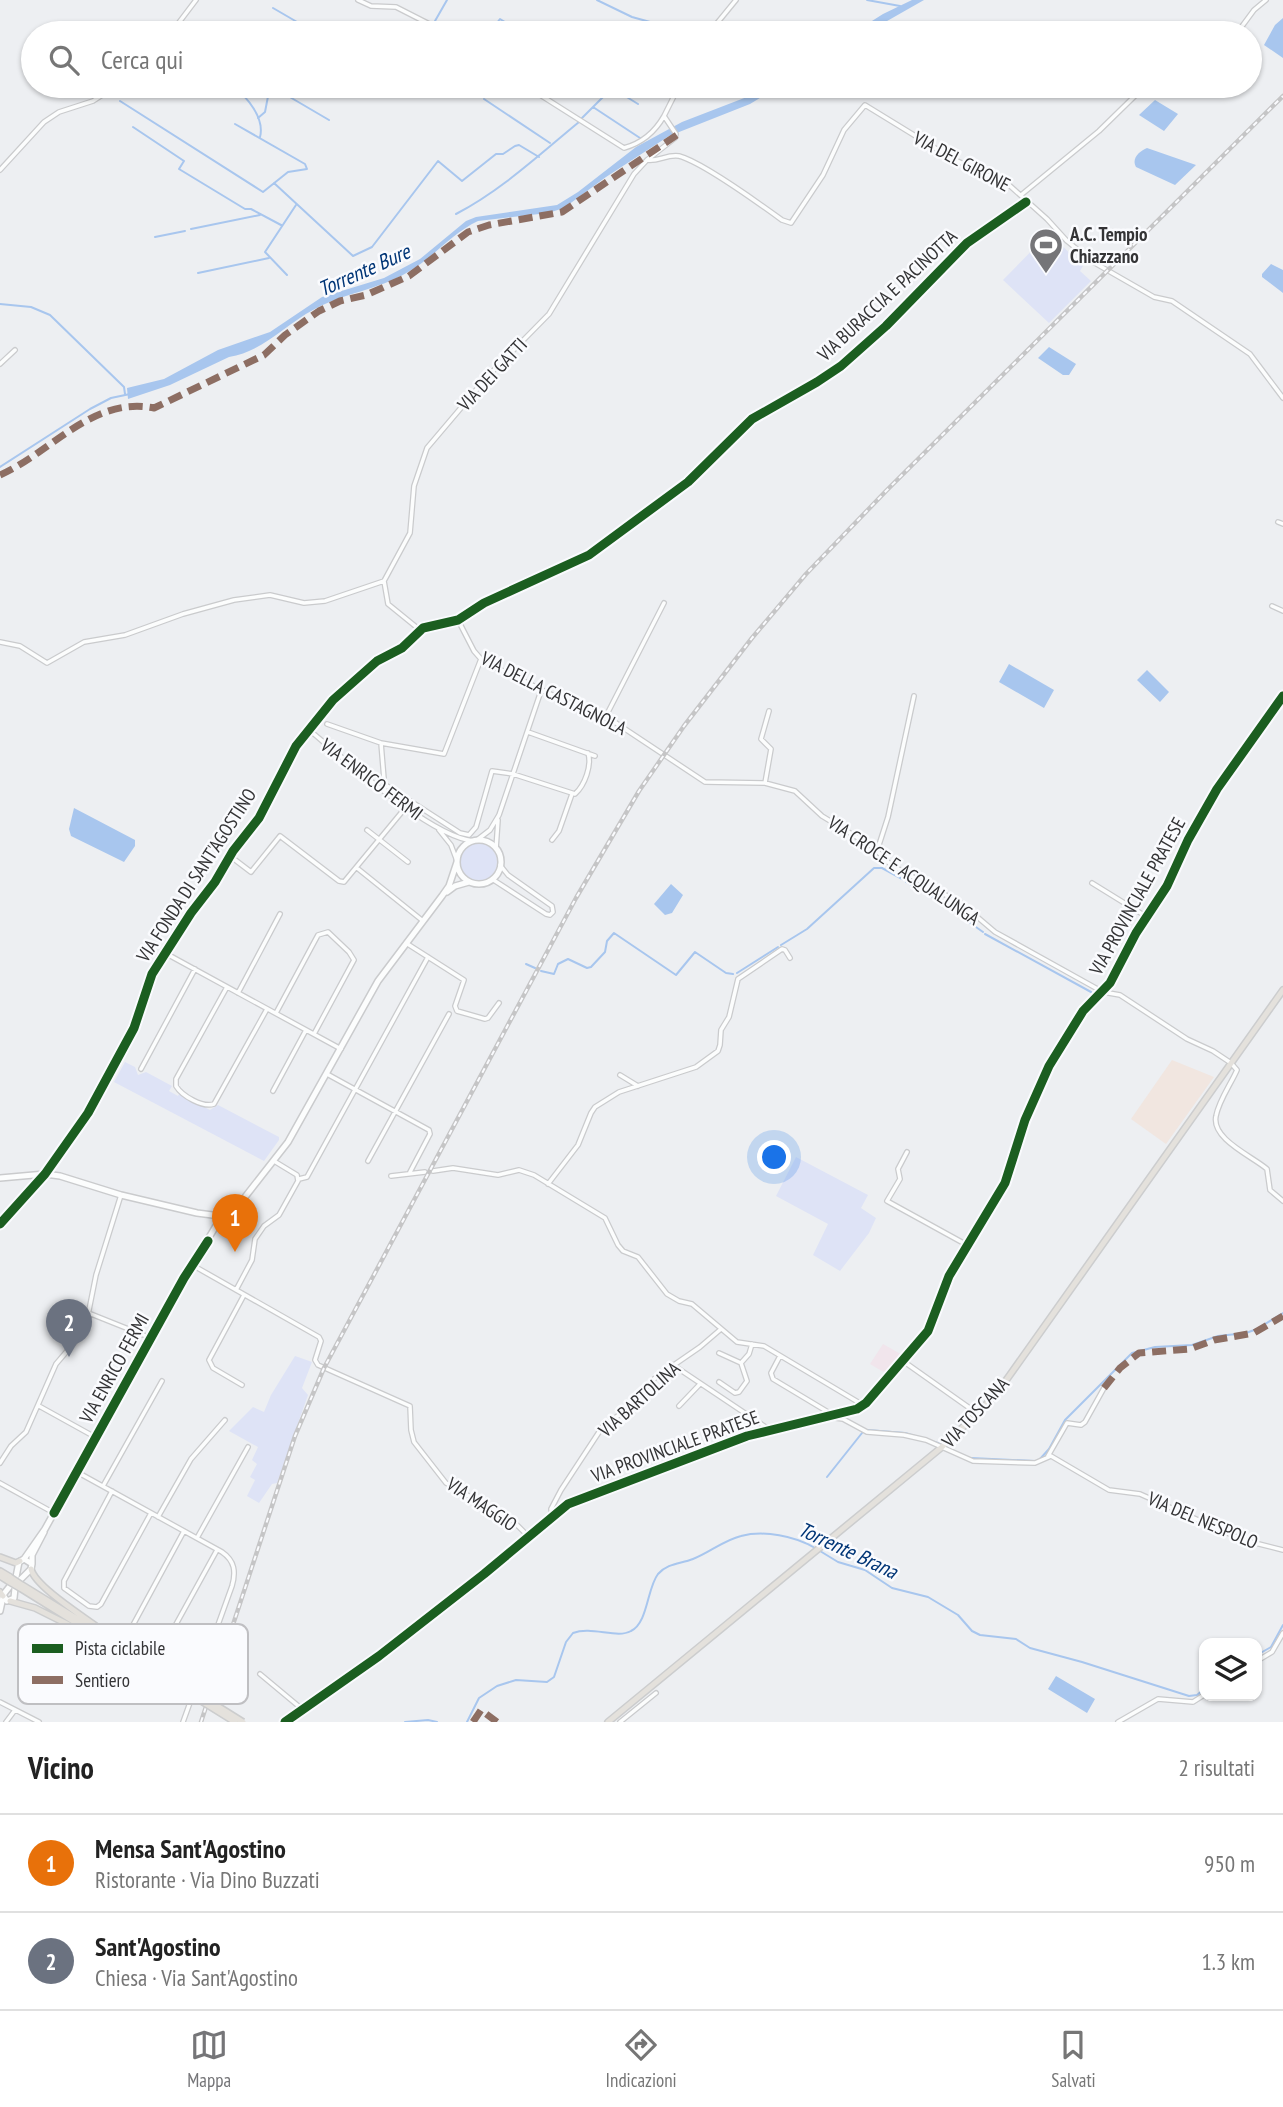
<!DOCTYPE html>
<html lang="it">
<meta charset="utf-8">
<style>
:root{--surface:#fff;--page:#f6f6f6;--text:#222;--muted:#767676;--line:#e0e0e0;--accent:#757578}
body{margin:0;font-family:"PT Sans Narrow",sans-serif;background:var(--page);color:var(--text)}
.controls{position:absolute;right:21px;bottom:21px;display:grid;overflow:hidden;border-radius:14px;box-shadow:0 2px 5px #0004}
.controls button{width:63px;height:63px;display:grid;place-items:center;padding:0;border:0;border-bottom:2px solid var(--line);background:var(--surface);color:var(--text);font:35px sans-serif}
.you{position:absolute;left:775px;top:1158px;width:24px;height:24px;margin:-18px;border:5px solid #fff;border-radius:50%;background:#1a73e8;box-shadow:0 0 0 10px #1a73e833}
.badge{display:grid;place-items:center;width:46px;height:46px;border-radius:50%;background:var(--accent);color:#fff;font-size:23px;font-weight:700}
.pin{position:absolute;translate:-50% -58px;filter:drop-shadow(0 2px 4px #0008)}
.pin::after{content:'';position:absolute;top:37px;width:24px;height:21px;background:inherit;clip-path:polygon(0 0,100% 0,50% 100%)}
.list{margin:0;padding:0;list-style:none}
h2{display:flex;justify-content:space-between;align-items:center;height:91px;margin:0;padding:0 28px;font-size:30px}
h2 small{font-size:23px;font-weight:400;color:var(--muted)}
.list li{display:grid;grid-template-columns:46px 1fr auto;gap:21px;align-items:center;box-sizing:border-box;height:98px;padding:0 28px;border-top:2px solid var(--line)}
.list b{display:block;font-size:26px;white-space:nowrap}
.list p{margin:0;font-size:23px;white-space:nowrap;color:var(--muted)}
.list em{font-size:23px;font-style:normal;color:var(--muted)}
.icon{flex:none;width:38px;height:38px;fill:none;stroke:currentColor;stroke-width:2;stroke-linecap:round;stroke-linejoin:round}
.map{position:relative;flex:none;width:1283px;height:1722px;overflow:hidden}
.search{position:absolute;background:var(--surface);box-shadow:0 2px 5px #0004;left:21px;right:21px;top:21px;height:77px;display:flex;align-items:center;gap:18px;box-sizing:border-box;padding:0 24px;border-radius:38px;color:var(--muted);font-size:26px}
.sheet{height:287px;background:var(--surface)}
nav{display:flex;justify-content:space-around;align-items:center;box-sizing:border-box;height:98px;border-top:2px solid var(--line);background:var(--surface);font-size:19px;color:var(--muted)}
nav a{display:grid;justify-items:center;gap:4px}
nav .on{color:var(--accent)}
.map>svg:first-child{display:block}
</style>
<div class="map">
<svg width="1283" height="1722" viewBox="0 0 1283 1722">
<rect width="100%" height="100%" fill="#edeff2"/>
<path fill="#f1e6e0" d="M1172 1060 1214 1077 1166 1144 1131 1119Z"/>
<path fill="#f1e5ec" d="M883 1344 904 1356 887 1374 870 1364Z"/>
<path fill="#dee3f6" d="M1049 233 1083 266 1080 271 1091 281 1049 323 1003 280Z
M459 862a19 19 0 1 1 38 0a19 19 0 1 1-38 0Z
M125 1062 135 1067 138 1075 146 1072 172 1086 169 1091 178 1096 179 1094 210 1110 218 1105 279 1137V1140L264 1161 114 1082Z
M796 1157 868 1195 861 1208 876 1218 869 1233 840 1271 813 1255 828 1224 776 1196Z
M295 1356 312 1362 302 1388 308 1395 277 1483 272 1484 259 1503 247 1496 255 1480 250 1477 257 1464 252 1460 258 1447 229 1431 253 1407 264 1412 271 1395Z"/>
<path fill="#a8c6ee" d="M912 0H924L866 33H853L883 14Z
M1283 18V58L1264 45 1275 25Z
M767 86H780L750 104 669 136 606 177 564 208 548 213 478 221C452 233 433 258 408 272 378 290 343 293 313 310 285 325 262 352 229 357L170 385 128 399 127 388 164 379 218 350 270 332 322 297 384 278 420 259 466 221 476 217 557 205 578 192 636 147 682 122 752 95Z
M1155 100 1178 114 1164 131 1139 115Z
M1147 148 1196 165 1175 185 1136 167C1131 158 1140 151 1147 148Z
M1271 264 1283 270V293L1262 277V274Z
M1049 347 1076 364 1069 375H1063L1038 358Z
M1009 664 1054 690 1044 708 999 682Z
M1147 670 1169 692 1160 702 1137 680Z
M74 808 135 840V846L124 862 71 836 69 829Z
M671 884 683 895 672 913 665 915 654 904Z
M1056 1676 1095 1699 1087 1713 1048 1689Z"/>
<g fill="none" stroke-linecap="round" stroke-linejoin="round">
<path stroke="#a8c6ee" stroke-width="2" d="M597 0 632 17 690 33
M867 0 900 6
M273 8 316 33
M435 21 447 0
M448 25 468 33
M489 33 500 19 523 33
M605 33 609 26
M233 86C247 97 265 118 260 137
M271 86 329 120
M303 86 309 89V86
M341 86 343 87
M609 86 638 104
M484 99 550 143
M120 101 263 192 288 172 307 169 305 164 235 124
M593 107 640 138
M258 118 265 112 270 86
M581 119 612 88
M133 127 184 161 179 169 245 209H251L281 225
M274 183 353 256 372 247 438 161 462 181 496 154H503L515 146 519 145 539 157
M456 214C502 190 540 154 579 122
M191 229 260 215
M155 237 185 231
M198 273 269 258
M287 275 265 252 296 205
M0 304 31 307 50 315 124 387 125 394
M0 467 90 409 111 398 130 394
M906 882 940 901
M942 903 983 932
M985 934 1091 992
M781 945 807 929 874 868H882L904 880
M526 964 535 968
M541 971 554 974 558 964 568 959 587 968 591 967 605 952 607 941 614 933 676 975 695 952 726 973 733 974
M737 973 778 947
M868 1430 905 1433 941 1444
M971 1458 1035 1461
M1040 1459 1049 1449 1065 1420 1132 1353 1155 1347 1192 1345 1218 1336 1246 1333 1257 1329 1283 1313
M827 1477 862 1433
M820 1551 838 1562 865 1570 892 1588 928 1597 958 1615 972 1631 980 1635 1016 1639 1030 1648 1082 1662 1189 1696 1197 1695 1204 1689
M1257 1655 1271 1647 1283 1625
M405 1722 428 1720 437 1722
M467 1722 479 1698 497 1686 516 1680 547 1682 554 1677 566 1642 573 1633C592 1626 617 1639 631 1631 648 1623 647 1588 658 1574 668 1563 680 1564 693 1559 709 1553 724 1540 741 1536 764 1530 795 1536 815 1548"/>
<g stroke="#cacbcd" stroke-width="6">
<path id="street" d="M358 0 371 6 396 7 447 33
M171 33 196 0
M709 33 736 0
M1237 33 1254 10 1266 0
M526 86 624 148C642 143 655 132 664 116
M647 160C658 162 667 154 679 156 702 162 760 204 782 220L791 223 823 175 844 130 865 105 953 159 1009 185 1047 219 1067 241 1093 262 1154 297 1172 301 1250 354 1283 398
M0 170 44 122 59 112 93 101 116 86
M1021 195 1099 131 1145 86
M0 364 15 350
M1278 522 1283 524
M1272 606 1283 611
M458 620 474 651 481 659 495 667 577 707 613 721 705 782 765 783 795 791 822 816 873 847 891 865 962 904 995 932 1103 992 1120 995 1187 1039 1213 1051 1231 1063 1237 1070C1231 1084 1219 1100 1216 1116 1211 1139 1252 1156 1267 1169L1270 1190 1283 1201
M420 630 388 604 384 581 410 533 414 486 427 448 488 376 549 314 634 174 647 160 675 138 676 134 664 116 679 86
M0 642 20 646 47 663 84 642 125 635 183 614 234 600 270 595 304 603 325 601 384 581
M605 718 664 603
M327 724 381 743 444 754 481 659
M308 729C343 758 432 838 474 841
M528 732 595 756
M381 743 385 791
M765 783 771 749 761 739 769 711
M384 784 460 833 469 835 476 827 492 771 513 774 575 794C585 785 592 765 588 753
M367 830 408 862
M439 830 451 845 457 861
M477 840 490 830 499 815 541 691
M552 840 559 831 572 794
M496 849 498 820
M877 851 888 817 914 696
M230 856 251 872 280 836 339 881 344 882 406 807
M357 868 423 921
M492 879 546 914 550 915 553 912 552 906 508 875 500 865
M1092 883 1147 917
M406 943 464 980 455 1006 457 1011 485 1019 488 1018 499 1003
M165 953 341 1049
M227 987 176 1079V1086C182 1096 203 1108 214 1104L267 1009
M238 993 280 914
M276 1013 318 935 328 932 349 952 354 960 314 1034
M141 1069 195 969
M327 1074 429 1130 430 1134 410 1172
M620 1075 638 1086
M273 1091 306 1030
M907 1152 898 1169 900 1179 887 1201 967 1245
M368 1161 449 1014
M433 1171 453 1168 498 1175 519 1170 534 1175 605 1218 618 1245 623 1251 638 1257 667 1294 679 1301 692 1304 737 1342 764 1346 863 1405
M391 1176 425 1172
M299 1179 307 1177 428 957
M548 1184 578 1145 591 1113 595 1107 619 1092 696 1067 718 1051 720 1045 721 1030 729 1017 738 979 782 949 785 950 790 958
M0 1224 45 1174 88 1113 134 1028 152 974 191 913 215 882 233 851 259 818 296 746 333 700 377 661 402 648 423 628 458 620 484 603 589 555 688 482 752 419 817 382 841 366 886 326 967 243 1026 202
M194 1266 319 1337 321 1341 315 1360 318 1365 410 1406 411 1430 414 1442 446 1483 513 1521 529 1537
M236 1290 252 1260 255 1239 264 1226 279 1215 298 1181 297 1175 274 1161
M91 1314 151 1338
M719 1353 741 1363 749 1354 752 1344
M780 1356 771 1373 773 1379 833 1415
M903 1361 978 1414
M673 1365 770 1430
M719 1382 735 1393 739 1392 747 1381 741 1363
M242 1385 213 1368 209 1360 244 1295
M39 1406 95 1437
M679 1406 700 1384
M828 1417 843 1419 867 1432 904 1435 926 1440 973 1461 1035 1463 1051 1456 1109 1490 1140 1494 1243 1540 1283 1550
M1048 1456 1067 1423 1081 1425 1085 1422 1104 1388
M0 1463 11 1446 26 1432 56 1364 85 1330 96 1275 121 1195
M77 1472 222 1552C235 1561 236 1572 232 1586L183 1722
M0 1483 54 1513
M103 1486 162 1381
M112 1491 64 1581V1588L89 1606 97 1607 101 1604 151 1513
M552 1516 551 1509 561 1490 603 1426 625 1411 655 1378 700 1347 721 1329
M158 1517 191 1459 225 1420
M184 1531 133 1625C133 1637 153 1647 164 1646L217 1550
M197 1538 248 1447
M1257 1661 1272 1652 1283 1633
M260 1674 302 1709
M0 1702 39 1722
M6 1722 15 1710
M620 1722 656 1693
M1118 1722 1158 1699 1193 1702 1204 1695"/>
</g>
<g stroke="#cacbcd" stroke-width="8">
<path id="secondary" d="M457 862a22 22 0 1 1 44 0a22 22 0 1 1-44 0Z
M447 892 455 886 469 882
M0 1178 45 1174 60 1176 121 1195 197 1213 220 1216
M216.5 1221a5.5 5.5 0 1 1 11 0a5.5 5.5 0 1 1-11 0Z
M227 1220 288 1142 378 981 442 896 449 886 457 862
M24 1559 45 1529 171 1302 217 1224
M32 1564V1555L44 1532
M16 1577 19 1562 24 1559 32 1564 31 1569 20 1580
M10 1586 3 1595 7 1601 14 1598 15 1588
M0 1611 3 1597
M285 1722 379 1656 484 1574 568 1504 747 1436 857 1409 866 1403 928 1331 949 1276 1005 1183 1025 1120 1049 1066 1083 1011 1110 983 1136 933 1167 886 1188 840 1217 789 1283 696"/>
</g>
<g stroke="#cccdce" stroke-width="8">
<path id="primary" d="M0 1557 16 1563 20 1561
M31 1569C35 1586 81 1615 97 1627
M0 1571 10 1577
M0 1576 8 1581
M22 1585 147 1662
M20 1588 145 1666
M0 1592 3 1596
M10 1601 35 1608 103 1642
M608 1722 942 1447 984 1407 1007 1379 1283 990"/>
</g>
<use href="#street" stroke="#fcfdfd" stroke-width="3.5"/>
<use href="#secondary" stroke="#fcfdfd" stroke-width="5"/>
<use href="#primary" stroke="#e4e1dc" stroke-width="5"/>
<g stroke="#c5c5c6" stroke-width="4.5">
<path id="rail" d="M201 1722 295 1436 324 1368 576 898 639 791 684 726 752 638 806 574 887 490 1283 96"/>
</g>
<use href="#rail" stroke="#fafbfe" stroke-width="2" stroke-dasharray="5" stroke-linecap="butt"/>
<g stroke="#cccdce" stroke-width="8" stroke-linecap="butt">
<path id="primary-bridge" d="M10 1577 22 1585
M8 1581 20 1588
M147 1662 243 1722
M145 1666 235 1722"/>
</g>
<use href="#primary-bridge" stroke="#e4e1dc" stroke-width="5"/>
<path stroke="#8d6e63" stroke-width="7" stroke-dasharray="14 7" stroke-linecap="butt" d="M0 475C52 452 92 396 154 408L264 355 285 335 319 311 340 301 366 295 409 276 468 232 489 225 562 212 677 135
M1104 1388 1120 1368 1139 1353 1190 1349 1214 1340 1254 1333 1283 1316
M473 1722 481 1710 497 1722"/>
<g stroke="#fafbfe" stroke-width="13">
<path id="cycleway" d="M0 1224 45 1174 88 1113 134 1028 152 974 191 913 215 882 233 851 259 818 296 746 333 700 377 661 402 648 423 628 458 620 484 603 589 555 688 482 752 419 817 382 841 366 886 326 967 243 1026 202
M54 1513 184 1278 208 1241
M285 1722 379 1656 484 1574 568 1504 747 1436 857 1409 866 1403 928 1331 949 1276 1005 1183 1025 1120 1049 1066 1083 1011 1110 983 1136 933 1167 886 1188 840 1217 789 1283 696"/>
</g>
<use href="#cycleway" stroke="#1b5e20" stroke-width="9"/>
</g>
<defs>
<g id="stadium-pin" transform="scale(1.75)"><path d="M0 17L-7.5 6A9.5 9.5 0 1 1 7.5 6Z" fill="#757578" stroke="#fafbfe"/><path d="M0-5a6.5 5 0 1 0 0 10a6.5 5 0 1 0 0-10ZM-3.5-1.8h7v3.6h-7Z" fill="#fff"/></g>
</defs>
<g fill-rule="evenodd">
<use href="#stadium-pin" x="1046" y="245"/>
</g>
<g text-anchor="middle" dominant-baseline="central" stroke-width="5" stroke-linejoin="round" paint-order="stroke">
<g font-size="19" fill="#343436" stroke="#fafbfe">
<text transform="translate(962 161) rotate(28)">VIA DEL GIRONE</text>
<text transform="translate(887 295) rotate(-43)">VIA BURACCIA E PACINOTTA</text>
<text transform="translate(492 374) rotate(-47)">VIA DEI GATTI</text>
<text transform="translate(554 693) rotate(27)">VIA DELLA CASTAGNOLA</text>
<text transform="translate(372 779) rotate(37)">VIA ENRICO FERMI</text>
<text transform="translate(904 870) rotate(34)">VIA CROCE E ACQUALUNGA</text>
<text transform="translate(196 875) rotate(-57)">VIA FONDA DI SANT'AGOSTINO</text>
<text transform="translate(1137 896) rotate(-61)">VIA PROVINCIALE PRATESE</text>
<text transform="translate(114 1368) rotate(-61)">VIA ENRICO FERMI</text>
<text transform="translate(639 1399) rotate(-42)">VIA BARTOLINA</text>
<text transform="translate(975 1412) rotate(-47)">VIA TOSCANA</text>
<text transform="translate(675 1446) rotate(-20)">VIA PROVINCIALE PRATESE</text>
<text transform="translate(482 1504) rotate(34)">VIA MAGGIO</text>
<text transform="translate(1203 1520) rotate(23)">VIA DEL NESPOLO</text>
</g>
<g font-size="19" font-weight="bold" fill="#343436" stroke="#fafbfe" text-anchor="start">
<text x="1070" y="234">A.C. Tempio<tspan x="1070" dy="22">Chiazzano</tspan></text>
</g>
<g font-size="21" font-style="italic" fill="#003576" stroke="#fafbfe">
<text transform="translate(364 270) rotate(-24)">Torrente Bure</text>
<text transform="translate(848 1550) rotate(25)">Torrente Brana</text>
</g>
</g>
<rect x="18" y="1624" width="230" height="80" rx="10" fill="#fafbfe" stroke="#bfbfc2" stroke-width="2"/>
<rect x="32" y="1644" width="31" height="9" fill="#1b5e20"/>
<rect x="32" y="1676" width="31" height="8" fill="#8d6e63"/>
<g font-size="19" fill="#343436">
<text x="75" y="1655">Pista ciclabile</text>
<text x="75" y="1687">Sentiero</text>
</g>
</svg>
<div class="controls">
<button><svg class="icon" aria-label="layers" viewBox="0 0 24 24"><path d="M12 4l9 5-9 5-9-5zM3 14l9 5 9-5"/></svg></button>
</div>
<div class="you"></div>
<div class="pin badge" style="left:235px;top:1252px;background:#e8710a">1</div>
<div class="pin badge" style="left:69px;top:1357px;background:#6b7280">2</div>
<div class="search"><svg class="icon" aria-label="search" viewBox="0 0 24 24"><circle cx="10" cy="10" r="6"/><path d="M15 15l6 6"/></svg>Cerca qui</div>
</div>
<section class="sheet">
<h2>Vicino<small>2 risultati</small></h2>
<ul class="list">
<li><span class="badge" style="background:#e8710a">1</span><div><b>Mensa Sant'Agostino</b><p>Ristorante · Via Dino Buzzati</p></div><em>950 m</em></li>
<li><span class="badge" style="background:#6b7280">2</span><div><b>Sant'Agostino</b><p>Chiesa · Via Sant'Agostino</p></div><em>1.3 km</em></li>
</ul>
</section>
<nav>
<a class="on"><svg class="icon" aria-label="map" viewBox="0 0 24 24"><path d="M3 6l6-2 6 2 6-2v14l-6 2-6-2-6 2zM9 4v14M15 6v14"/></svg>Mappa</a>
<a><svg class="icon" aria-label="directions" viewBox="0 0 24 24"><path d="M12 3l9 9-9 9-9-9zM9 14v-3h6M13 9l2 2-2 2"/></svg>Indicazioni</a>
<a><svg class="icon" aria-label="saved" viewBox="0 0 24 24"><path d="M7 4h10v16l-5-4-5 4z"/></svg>Salvati</a>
</nav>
